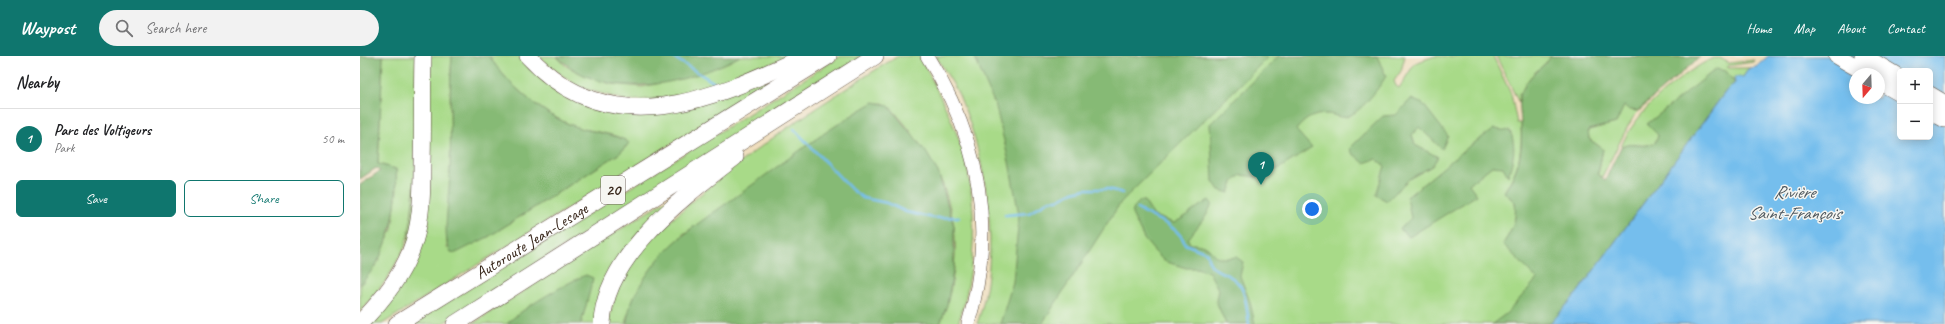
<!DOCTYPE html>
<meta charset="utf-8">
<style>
:root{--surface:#fff;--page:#f2f2f2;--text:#202124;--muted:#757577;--line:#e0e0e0;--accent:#0f766e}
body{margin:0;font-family:Caveat,sans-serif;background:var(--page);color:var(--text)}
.controls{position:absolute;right:12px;top:12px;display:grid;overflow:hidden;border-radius:6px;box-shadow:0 2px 10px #0003}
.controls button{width:36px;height:36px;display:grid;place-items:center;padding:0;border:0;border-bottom:1px solid var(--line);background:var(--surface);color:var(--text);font:20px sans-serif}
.compass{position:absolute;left:1489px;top:12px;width:36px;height:36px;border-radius:50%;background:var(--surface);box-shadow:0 2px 10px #0003;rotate:199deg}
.you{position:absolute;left:952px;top:153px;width:14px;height:14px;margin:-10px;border:3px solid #fff;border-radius:50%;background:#1a73e8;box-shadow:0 0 0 6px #1a73e833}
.badge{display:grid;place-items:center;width:26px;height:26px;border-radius:50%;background:var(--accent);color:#fff;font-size:13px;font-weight:700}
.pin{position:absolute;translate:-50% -33px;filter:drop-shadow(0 1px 2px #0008)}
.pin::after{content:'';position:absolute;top:21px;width:14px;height:12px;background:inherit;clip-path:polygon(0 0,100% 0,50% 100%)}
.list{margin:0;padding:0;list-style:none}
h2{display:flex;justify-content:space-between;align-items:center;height:52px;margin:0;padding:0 16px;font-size:17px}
h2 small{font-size:13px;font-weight:400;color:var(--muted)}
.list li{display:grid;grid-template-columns:26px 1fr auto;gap:12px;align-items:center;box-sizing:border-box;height:60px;padding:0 16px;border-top:1px solid var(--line)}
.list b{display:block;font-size:15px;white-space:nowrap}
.list p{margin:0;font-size:13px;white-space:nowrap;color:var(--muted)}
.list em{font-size:13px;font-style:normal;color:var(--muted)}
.actions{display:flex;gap:8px;padding:12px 16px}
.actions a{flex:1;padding:9px 0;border:1px solid var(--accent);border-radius:6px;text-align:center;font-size:14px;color:var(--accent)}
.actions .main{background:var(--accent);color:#fff}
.icon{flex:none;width:22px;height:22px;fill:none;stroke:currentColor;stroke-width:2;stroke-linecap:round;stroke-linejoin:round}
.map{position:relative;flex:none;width:1585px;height:268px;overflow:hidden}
header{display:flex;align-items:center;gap:24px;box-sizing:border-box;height:56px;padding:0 20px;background:var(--accent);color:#fff}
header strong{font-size:19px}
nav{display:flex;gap:22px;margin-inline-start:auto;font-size:14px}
.search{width:280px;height:36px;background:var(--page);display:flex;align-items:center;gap:10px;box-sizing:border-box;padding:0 14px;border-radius:22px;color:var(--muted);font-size:15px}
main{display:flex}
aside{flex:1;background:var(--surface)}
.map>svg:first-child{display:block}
</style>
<header>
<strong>Waypost</strong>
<div class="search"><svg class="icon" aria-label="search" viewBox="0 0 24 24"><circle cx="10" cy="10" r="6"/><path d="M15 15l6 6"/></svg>Search here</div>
<nav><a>Home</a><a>Map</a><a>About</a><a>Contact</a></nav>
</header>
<main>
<aside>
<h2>Nearby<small></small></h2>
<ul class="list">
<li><span class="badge">1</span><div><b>Parc des Voltigeurs</b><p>Park</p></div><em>50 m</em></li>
</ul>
<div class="actions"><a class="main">Save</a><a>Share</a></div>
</aside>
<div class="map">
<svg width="1585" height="268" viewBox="0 0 1585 268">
<rect width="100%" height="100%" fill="#f6f6f2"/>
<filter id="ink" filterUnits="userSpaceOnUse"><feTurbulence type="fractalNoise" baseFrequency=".025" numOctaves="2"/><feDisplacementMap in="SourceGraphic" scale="8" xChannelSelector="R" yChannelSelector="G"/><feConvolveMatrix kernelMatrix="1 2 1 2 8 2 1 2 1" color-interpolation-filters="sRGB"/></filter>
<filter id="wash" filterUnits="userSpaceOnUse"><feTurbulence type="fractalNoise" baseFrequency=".012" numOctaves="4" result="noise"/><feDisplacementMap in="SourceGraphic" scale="16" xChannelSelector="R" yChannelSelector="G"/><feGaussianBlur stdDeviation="0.9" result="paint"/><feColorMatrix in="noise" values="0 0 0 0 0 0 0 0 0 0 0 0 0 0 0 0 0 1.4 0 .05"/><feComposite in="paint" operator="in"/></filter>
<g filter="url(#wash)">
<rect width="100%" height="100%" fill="#efdebe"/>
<path fill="#a8da88" stroke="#728253" d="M23 0H56L55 138 51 167 45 191 27 223 0 256V229L17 207 32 173 37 134 36 113 18 108Z
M67 0H92C88 42 92 83 90 125 89 148 86 169 87 192L128 181 260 97 267 90C266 88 264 84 262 83 256 78 223 74 214 70 183 59 147 28 129 0H163L246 52 406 24V29L22 268H5L46 213Z
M176 0H196L206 10 226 20 251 28 282 31 324 22 369 6 380 0H430L332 39 268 45 218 31Z
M481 0H503L82 268H52Z
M538 0H559L565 10C579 38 594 66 603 96 619 151 616 215 598 268H580C592 238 598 202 594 170 592 157 583 126 577 115 571 103 533 47 522 47 516 47 506 52 499 55L322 179 267 260V268H248C252 249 257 231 267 214 283 188 305 170 327 150 391 93 465 45 538 0Z
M576 0H1045L1041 15 1034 25 1036 30 1039 32 1055 7 1075 0H1133L1151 38 1157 67H1161C1162 96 1160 111 1144 136L1155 146C1157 164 1153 173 1143 188L1205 250 1190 268H617C642 198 628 106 599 39 593 26 583 13 576 0Z
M1136 0H1191C1186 9 1176 14 1169 23 1165 28 1163 34 1159 39V47Z
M1353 2H1360L1369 7 1394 4 1393 6 1368 10V12H1389L1383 21 1375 27 1366 15 1288 68 1298 79 1295 87C1280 93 1276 85 1261 91 1274 57 1320 18 1353 2Z
M1294 41 1275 59 1268 70 1242 121 1238 118 1243 93 1229 83 1228 74 1256 67 1264 49 1277 55Z
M319 136 294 163 237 268H221L232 222 147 268H112Z"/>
<path fill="#86ba74" stroke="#607249" d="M0 0H23L18 108 36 113C38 146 33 177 17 207 13 214 6 222 0 229V129L20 115 16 112 0 123Z
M92 0H129C147 28 183 59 214 70 225 75 263 79 269 87L260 97 128 181 96 197 91 196C83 186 87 158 88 145 93 97 88 48 92 0Z
M197 0H380C327 29 244 48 197 0Z
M614 0H909L761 146 682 268H640L653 226 659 159 649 106 636 51Z
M919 0H1017L1026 20C1019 32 999 59 985 61 979 62 973 58 967 58 952 58 944 64 936 74L952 92 918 113 896 121 881 119 873 126 869 137 859 134 853 125 850 68Z
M1191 0 1340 1 1277 55 1270 54 1264 50 1256 67 1228 74 1229 83 1243 93 1238 118 1245 124 1261 91C1275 85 1280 93 1295 87L1298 79 1287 68 1356 13 1366 15 1375 27 1366 35 1218 236 1191 267 1132 268 1147 257 1177 223 1143 188C1153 173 1157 164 1155 146L1144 136C1168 100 1161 79 1159 39 1163 34 1165 28 1169 23 1176 14 1186 9 1191 0Z
M1051 43 1063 48 1088 80 1082 93 1059 71 1052 79 1055 89 1078 101 1072 110 1049 123 1027 145 1016 139 1025 110 1016 103 1004 107 991 96 990 92 1023 60 1036 59Z
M514 46 528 49 566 96 578 116 594 170V210L587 249 580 268H267C267 245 289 213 304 197 327 173 355 156 381 137 424 106 467 73 514 46Z
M1134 73 1150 75C1157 90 1153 105 1148 120L1143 111 1132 110 1109 128 1117 139 1049 181 1040 173 1051 162 1047 141 1107 92Z
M849 144 852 148 846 160 828 183 830 188C833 188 837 188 840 189 857 192 847 206 876 201L883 206 880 220 890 246 895 268H866L856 245 858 233 849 216 837 212H826L804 205 795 196 784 183 772 158 774 151 780 145H784L794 160 814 167C827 161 836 151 849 144Z
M226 219 233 222 232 227 221 268H147C159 254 208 226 226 219Z"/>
<path fill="#74beed" stroke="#587486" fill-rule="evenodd" d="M1408 0H1585V268H1190L1218 236 1366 35 1375 27 1374 21H1383L1389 12 1396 11ZM1540 15H1570V81H1540ZM1495 18H1519V42H1495Z"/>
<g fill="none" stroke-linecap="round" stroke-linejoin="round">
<path stroke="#74beed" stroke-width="2.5" d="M311 0 358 29
M434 73 492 134 503 142 527 147 546 156 574 162 599 161
M777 153C792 162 819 169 825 188L847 197C849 220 870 213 881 231 887 241 887 256 889 268
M645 159 669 157 690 144H697L713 136 726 133H748L763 137"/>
</g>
</g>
<g filter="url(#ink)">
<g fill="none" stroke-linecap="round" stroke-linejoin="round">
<g stroke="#564536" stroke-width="14">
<path id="secondary" d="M567 0C620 84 637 172 608 268"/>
</g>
<g stroke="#564536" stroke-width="18">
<g id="highway">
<path d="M168 0C251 90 353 43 445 0"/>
<path d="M1477 0 1508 18"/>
<path d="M1503 0 1540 22"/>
<path d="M1519 25 1540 37"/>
<path d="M1570 39 1585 48"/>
<path d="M1570 55 1585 63"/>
<path d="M0 267C23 244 44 218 54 186 62 160 62 134 62 107 63 72 62 36 63 0"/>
<path id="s1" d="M37 268 468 0"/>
<path d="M95 268 515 0"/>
<path d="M242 268C244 199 326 139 375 101"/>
</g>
</g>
<use href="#secondary" stroke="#fff" stroke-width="13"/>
<use href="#highway" stroke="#fff" stroke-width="17"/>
</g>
</g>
<g text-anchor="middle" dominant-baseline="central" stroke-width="3" stroke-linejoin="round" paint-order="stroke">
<rect fill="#f6f6f2" stroke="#73675e" stroke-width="1" x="241" y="120" width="24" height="28" rx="3"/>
<g font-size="16" font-weight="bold" fill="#3b2a1e">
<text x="253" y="134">20</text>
</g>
<g font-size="17" fill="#3b2a1e" stroke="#f6f6f2">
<text stroke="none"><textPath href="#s1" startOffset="158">Autoroute Jean-Lesage</textPath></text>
</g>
<g font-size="18" font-style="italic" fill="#4c565c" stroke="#f6f6f2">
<text x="1434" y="136">Rivière<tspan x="1434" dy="21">Saint-François</tspan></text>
</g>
</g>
</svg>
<div class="controls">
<button>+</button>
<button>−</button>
</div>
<svg class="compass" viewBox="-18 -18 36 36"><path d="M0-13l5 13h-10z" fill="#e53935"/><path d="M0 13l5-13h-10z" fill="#757577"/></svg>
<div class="you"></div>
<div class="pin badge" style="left:901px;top:129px">1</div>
</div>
</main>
